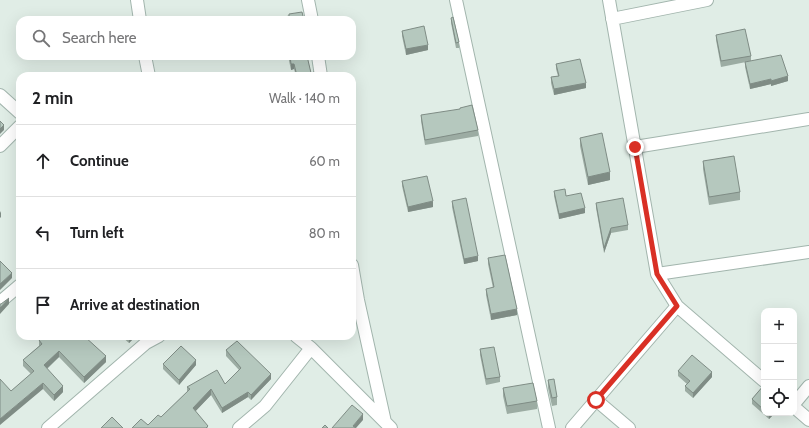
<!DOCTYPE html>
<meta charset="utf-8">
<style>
:root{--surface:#fff;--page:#f2f2f2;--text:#202124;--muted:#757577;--line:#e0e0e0}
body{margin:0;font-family:Cabin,sans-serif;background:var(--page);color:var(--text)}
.controls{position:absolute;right:12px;bottom:12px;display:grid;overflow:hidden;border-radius:8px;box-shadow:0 4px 16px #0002}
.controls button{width:36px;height:36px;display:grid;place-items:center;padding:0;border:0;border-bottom:1px solid var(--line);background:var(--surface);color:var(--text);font:20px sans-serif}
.stop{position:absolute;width:12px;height:12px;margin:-9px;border:3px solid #d93025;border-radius:50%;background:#fff}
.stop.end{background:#d93025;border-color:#fff;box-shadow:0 1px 4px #0008}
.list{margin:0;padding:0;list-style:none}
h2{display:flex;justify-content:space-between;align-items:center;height:52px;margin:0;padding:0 16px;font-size:17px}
h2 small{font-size:13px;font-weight:400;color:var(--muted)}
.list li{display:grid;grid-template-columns:26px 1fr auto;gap:12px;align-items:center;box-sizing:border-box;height:72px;padding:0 16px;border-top:1px solid var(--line)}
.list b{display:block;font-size:15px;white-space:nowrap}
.list em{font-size:13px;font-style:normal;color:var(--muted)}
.icon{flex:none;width:22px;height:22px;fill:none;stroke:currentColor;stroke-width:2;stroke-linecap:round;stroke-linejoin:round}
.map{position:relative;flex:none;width:809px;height:428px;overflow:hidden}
.search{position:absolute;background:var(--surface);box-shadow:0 4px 16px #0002;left:16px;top:16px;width:340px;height:44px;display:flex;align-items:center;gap:10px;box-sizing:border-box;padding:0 14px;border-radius:12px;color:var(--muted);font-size:15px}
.panel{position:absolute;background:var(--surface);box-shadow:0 4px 16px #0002;left:16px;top:72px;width:340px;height:268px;border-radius:12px}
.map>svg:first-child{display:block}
</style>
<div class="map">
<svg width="809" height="428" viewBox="0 0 809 428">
<rect width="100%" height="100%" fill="#e0ede6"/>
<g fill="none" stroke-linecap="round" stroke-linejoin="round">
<g stroke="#a2b5ad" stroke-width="14">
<path id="minor" d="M137 0 140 20
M308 0 312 20
M456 0 549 428
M609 0 657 274 677 306 764 381
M612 19 707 0
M145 56 149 76
M318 56 321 76
M0 95 20 113
M0 146 20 126
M635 147 809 119
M352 265 358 300 385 422
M657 274 809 252
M0 302 20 285
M296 336 311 348 391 428
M596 400 629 428
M794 404 809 386
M794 407 809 420
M48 428 146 343 159 336
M239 428 265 406 311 348
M572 428 677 306"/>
</g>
<use href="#minor" stroke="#fff" stroke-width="12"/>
</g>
<path fill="#9caca3" d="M451 18 459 42V48H456L451 23Z
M402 31 428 50 406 55 402 36Z
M716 35 751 56V61L721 67 716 40Z
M288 56H307L311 73 316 76H296L294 69 291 70Z
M745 62 788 81 771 86V84L750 89 745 67Z
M556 64 586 88 554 95 551 83V77L558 76 556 69Z
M421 115 478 130V136L425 145 421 121Z
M580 138 610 180 588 185 580 146Z
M703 161 740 192V200L709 205 703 169Z
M402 181 433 207 408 212 402 186Z
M554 191 566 196 585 213 559 219 554 196Z
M452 201 478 261 464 264 452 207Z
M596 203 628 225V230L611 233 604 253 596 208Z
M488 258 517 315 491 320 486 295V289L493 288 488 264Z
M43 336H88L86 338 106 362 84 383 59 357 47 369 63 392 54 401 43 389 11 391 31 374 23 366V360L39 346V340Z
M121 336H136L129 343Z
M480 349 500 377V382L486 385 480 355Z
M226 350 271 379 251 400 248 397 222 413 211 395 195 411 208 428 148 425 161 417 187 392V387L225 384 239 370 226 356Z
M163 364 196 365 179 385 163 369Z
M678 371 712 377 693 398 685 391V386L687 384 678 376Z
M548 380 557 397V405L552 406 548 388Z
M764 385V413H775L769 419 752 404V399Z
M503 388 537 401V409L507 414 503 396Z"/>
<path fill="#7f8c85" d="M428 45V50L406 55V49Z
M291 64H294V69L291 70Z
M788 76V81L771 86V81Z
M771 79V84L750 89V84Z
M586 83V88L554 95V89Z
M4 125V130L0 134V129Z
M610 172V180L588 185V177Z
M433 201V207L408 212V207Z
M585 208V213L559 219V214Z
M1 211V217L0 218V213Z
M611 228V233L604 253V248Z
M478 256V261L464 264V259Z
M12 273V278L0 290V284Z
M9 298V304L0 314V308Z
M517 309V315L491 320V314Z
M130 336H136L129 343V337Z
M59 351V357L44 371V365Z
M106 356V362L84 383V377Z
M196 360V365L179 385V380Z
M712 372V377L693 398V393Z
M271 374V379L251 400V395Z
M43 383V389L0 425V419Z
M63 386V392L54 401V395Z
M211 389V395L193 414V408Z
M248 392V397L222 413V408Z
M770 413H775L769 419V414Z
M363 414V420L356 428H353V426Z"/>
<path fill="#b5c8be" stroke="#7f8c85" d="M302 12 304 20H271L289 16V14Z
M453 17 459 42 456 43 451 18Z
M424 26 428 45 406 49 402 31Z
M745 29 751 56 721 61 716 35Z
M781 55 788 76 771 81V79L750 84 745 62Z
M290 56H307L311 73 314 72 316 76H297L294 64H291Z
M580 59 586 83 554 89 551 77 559 76 556 64Z
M472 105 478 130 425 140 421 115 460 109V108Z
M0 121 4 125 0 129Z
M602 133 610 172 588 177 580 138Z
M734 156 740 192 709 197 703 161Z
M427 176 433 201 408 207 402 181Z
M565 189 566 196 581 193 585 208 559 214 554 191Z
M466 198 478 256 464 259 452 201Z
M623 198 628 225 611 228 604 248 596 203Z
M505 255 517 309 491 314 486 289 494 287 488 258Z
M0 261 12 273 0 284Z
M9 298 0 308V304H1Z
M43 336H84L106 356 84 377 59 351 44 365 63 386 54 395 43 383 0 419V379L11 391 34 371 23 360 42 344 39 340Z
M237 341 271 374 251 395 248 392 222 408 211 389 193 408 208 426 206 428H132L141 419 148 425 158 415 161 417 190 389 187 387 217 370 225 384 241 368 226 350Z
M181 346 196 360 179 380 163 364Z
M494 347 500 377 486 379 480 349Z
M692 355 712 372 693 393 685 386 690 381 678 371Z
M554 379 557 397 552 398 548 380Z
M533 383 537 401 507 406 503 388Z
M764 385V410L752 399Z
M352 405 363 414 353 426 356 428H332Z
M112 417 123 428H101Z
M325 425 328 428H322Z"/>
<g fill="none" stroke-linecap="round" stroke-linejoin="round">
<path stroke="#d93025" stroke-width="5" d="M596 400 677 306 657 274 635 147"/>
</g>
</svg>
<div class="controls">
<button>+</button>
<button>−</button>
<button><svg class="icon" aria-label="locate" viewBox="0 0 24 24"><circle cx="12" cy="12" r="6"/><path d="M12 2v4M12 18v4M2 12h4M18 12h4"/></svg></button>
</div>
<div class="stop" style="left:596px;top:400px"></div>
<div class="stop end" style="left:635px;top:147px"></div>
<div class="search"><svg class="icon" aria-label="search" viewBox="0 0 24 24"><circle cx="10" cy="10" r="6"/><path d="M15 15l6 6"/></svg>Search here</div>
<section class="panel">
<h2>2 min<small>Walk · 140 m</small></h2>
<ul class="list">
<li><svg class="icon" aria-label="ahead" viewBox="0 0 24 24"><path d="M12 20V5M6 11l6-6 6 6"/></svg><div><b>Continue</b></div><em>60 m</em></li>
<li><svg class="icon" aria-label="left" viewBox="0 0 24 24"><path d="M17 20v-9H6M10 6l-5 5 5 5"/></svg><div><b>Turn left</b></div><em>80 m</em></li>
<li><svg class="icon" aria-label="arrive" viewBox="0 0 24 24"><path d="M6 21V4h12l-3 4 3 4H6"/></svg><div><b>Arrive at destination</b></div></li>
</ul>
</section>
</div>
